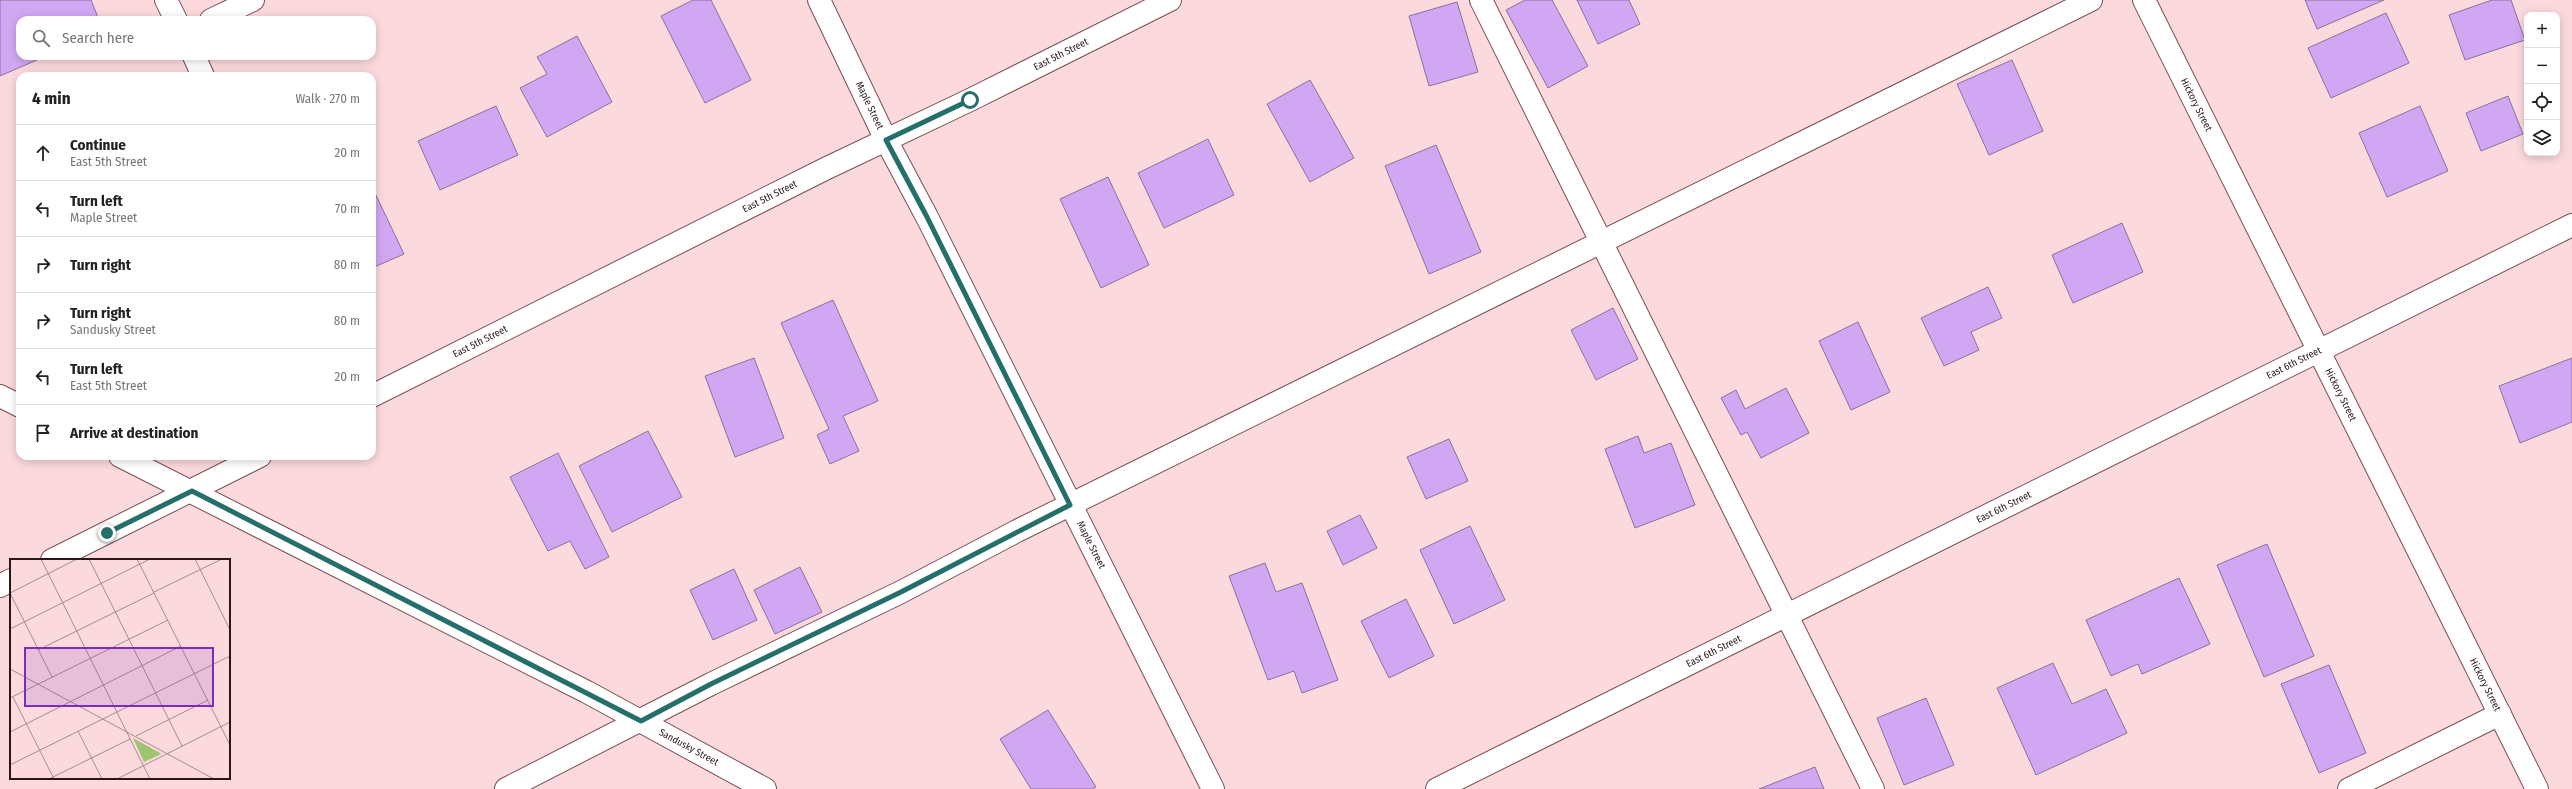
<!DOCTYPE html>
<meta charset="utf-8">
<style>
:root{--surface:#fff;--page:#f6f6f6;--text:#222;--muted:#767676;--line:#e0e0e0}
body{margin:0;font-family:"Fira Sans Condensed",sans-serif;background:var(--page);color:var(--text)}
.controls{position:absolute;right:12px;top:12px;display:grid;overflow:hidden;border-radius:8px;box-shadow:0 2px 10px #0003}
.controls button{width:36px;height:36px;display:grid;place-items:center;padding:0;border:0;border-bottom:1px solid var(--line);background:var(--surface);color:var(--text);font:20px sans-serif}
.stop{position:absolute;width:12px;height:12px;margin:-9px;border:3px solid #256f6b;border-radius:50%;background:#fff}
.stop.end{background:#256f6b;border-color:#fff;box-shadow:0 1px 4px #0008}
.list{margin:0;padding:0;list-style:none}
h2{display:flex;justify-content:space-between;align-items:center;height:52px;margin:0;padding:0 16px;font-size:17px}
h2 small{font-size:13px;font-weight:400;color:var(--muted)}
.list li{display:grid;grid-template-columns:26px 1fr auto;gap:12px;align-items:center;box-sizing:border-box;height:56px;padding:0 16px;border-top:1px solid var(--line)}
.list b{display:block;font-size:15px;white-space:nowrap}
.list p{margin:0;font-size:13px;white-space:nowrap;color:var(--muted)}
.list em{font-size:13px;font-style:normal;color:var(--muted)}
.icon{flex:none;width:22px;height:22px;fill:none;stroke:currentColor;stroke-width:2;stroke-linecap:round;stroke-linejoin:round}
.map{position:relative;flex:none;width:2572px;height:789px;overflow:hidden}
.search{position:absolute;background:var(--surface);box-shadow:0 2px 10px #0003;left:16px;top:16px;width:360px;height:44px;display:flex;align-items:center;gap:10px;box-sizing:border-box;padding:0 14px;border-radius:12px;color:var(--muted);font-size:15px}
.panel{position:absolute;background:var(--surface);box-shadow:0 2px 10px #0003;left:16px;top:72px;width:360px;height:388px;border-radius:12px}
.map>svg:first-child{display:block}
</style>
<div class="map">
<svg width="2572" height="789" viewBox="0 0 2572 789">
<rect width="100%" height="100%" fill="#fcd9dd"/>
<path fill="#d1a7f3" stroke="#88729b" d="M0 0H91L99 20H20V56H46L0 76Z
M693 0H711L751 80 705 103 661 16Z
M1525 0H1552L1588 66 1548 88 1506 10Z
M1577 0H1629L1640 24 1598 44Z
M2305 0H2384L2317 29Z
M2492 0H2511L2525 40 2465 60 2449 15Z
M1457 2 1478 72 1429 86 1409 16Z
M2386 13 2409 63 2331 98 2308 48Z
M577 36 612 102 547 137 520 88 547 74 537 57Z
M2012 60 2043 131 1989 155 1957 84Z
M1310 80 1354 158 1310 182 1267 104Z
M2508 96 2523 134 2481 151 2466 113Z
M496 106 518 155 440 190 418 141Z
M2420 106 2448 171 2387 197 2359 133Z
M1208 139 1234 195 1164 228 1138 173Z
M1436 145 1481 252 1429 274 1385 166Z
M1108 177 1149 265 1101 288 1060 199Z
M372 187 404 254 372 268Z
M2122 223 2143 272 2073 303 2052 255Z
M1988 287 2002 318 1971 332 1979 350 1944 366 1921 318Z
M833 300 878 401 843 416 859 451 830 464 817 435 829 429 781 323Z
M1613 308 1638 359 1596 380 1571 330Z
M1858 322 1890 392 1851 410 1819 341Z
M754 358 784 438 735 457 705 376Z
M2572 358V422L2520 443 2499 386Z
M1786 388 1809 433 1761 458 1747 432 1741 435 1721 398 1736 390 1745 409Z
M648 431 682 497 612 532 579 466Z
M1638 436 1644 453 1671 443 1695 505 1635 528 1605 449Z
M1449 439 1468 481 1426 499 1407 457Z
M558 453 609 557 585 569 570 541 548 551 510 477Z
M1360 515 1377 548 1343 565 1327 531Z
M1470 526 1505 600 1454 624 1420 550Z
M2267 544 2314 656 2264 677 2217 565Z
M1265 563 1276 592 1302 583 1338 680 1302 693 1294 671 1268 680 1229 576Z
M800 567 822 612 775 634 754 590Z
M734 569 757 620 713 640 690 590Z
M2179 578 2210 644 2142 674 2138 664 2111 676 2086 620Z
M1406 599 1434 656 1389 678 1361 621Z
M2053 663 2072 704 2106 689 2127 733 2036 775 1997 688Z
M2329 665 2366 753 2319 773 2281 684Z
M1926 698 1954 765 1904 785 1877 718Z
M1048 710 1096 787 1092 789H1031L1000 739Z
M1815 767 1824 789H1759Z"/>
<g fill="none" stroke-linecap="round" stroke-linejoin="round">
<g stroke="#7c4c54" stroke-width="24">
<g id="minor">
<path d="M166 0 176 20"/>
<path id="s1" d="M819 0 886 140 927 217 1213 789"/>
<path d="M1481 0 1873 789"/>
<path id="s2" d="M2144 0 2537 789"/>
<path d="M211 20 253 0"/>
<path d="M194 56 203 76"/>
<path id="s3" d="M372 396 825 169 970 100 1170 0"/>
<path d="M52 560 260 456"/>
<path d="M0 586 11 580"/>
<path d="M506 789 711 684 901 592 1017 531 2091 0"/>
<path id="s4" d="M1437 789 2572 225"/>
<path d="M2349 789 2500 714"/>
</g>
</g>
<g stroke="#7c4c54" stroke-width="24">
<g id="major">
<path d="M0 396 20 406"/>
<path id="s5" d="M120 456 587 692 765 789"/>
</g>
</g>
<use href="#minor" stroke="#fff" stroke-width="22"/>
<use href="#major" stroke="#fff" stroke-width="22"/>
</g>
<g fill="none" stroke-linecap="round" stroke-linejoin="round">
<path stroke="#256f6b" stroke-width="5" d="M107 533 192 491 641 721 711 684 901 592 1070 505 927 217 886 140 970 100"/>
</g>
<g text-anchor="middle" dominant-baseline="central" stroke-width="4" stroke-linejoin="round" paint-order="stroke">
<g font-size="10" fill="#2a1619" stroke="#f9edee">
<text stroke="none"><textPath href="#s3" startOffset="769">East 5th Street</textPath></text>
<text stroke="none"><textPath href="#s2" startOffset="117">Hickory Street</textPath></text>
<text stroke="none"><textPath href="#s1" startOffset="117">Maple Street</textPath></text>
<text stroke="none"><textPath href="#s3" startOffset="445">East 5th Street</textPath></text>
<text stroke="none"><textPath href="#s3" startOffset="121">East 5th Street</textPath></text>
<text stroke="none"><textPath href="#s4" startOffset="957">East 6th Street</textPath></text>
<text stroke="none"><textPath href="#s2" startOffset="441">Hickory Street</textPath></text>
<text stroke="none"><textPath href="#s4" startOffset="633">East 6th Street</textPath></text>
<text stroke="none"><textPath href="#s1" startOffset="609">Maple Street</textPath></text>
<text stroke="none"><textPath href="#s4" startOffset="309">East 6th Street</textPath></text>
<text stroke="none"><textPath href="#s2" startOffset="765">Hickory Street</textPath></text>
<text stroke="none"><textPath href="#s5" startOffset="639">Sandusky Street</textPath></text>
</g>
</g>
<g transform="translate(10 559)">
<rect width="220" height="220" fill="#fcd9dd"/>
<path d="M123 179 150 194 151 195 134 203Z" fill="#9dc56f"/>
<path fill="none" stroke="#a88b8f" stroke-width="1" d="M31 0 140 220M79 0 172 187M127 0 220 186M185 0 220 71M144 33 212 0M0 34 42 118M0 34 67 0M0 70 140 0M28 91 144 34M0 110 204 220M3 138 44 220M0 139 158 61M68 172 92 220M0 173 171 87M126 177 198 141M0 206 220 97M39 220 120 180M107 220 220 163"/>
<path fill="#7b2cbf" fill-opacity="0.15" stroke="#7b2cbf" stroke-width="2" d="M15 89H203V147H15Z"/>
<rect width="220" height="220" fill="none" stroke="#2a1619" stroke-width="2"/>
</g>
</svg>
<div class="controls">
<button>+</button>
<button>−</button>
<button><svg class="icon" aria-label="locate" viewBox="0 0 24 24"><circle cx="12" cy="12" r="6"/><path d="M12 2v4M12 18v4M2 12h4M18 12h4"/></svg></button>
<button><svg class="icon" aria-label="layers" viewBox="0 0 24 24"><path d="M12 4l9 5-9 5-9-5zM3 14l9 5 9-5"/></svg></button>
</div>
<div class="stop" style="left:970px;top:100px"></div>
<div class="stop end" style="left:107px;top:533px"></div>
<div class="search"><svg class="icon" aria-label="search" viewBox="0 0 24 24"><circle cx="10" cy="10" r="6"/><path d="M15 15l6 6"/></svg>Search here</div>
<section class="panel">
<h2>4 min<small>Walk · 270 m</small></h2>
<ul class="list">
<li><svg class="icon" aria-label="ahead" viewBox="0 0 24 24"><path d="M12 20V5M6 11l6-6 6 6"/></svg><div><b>Continue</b><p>East 5th Street</p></div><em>20 m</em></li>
<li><svg class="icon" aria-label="left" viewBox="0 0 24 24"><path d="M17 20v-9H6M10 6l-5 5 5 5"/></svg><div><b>Turn left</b><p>Maple Street</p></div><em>70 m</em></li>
<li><svg class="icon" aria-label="right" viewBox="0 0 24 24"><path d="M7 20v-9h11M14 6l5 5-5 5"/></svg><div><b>Turn right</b></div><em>80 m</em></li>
<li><svg class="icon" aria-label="right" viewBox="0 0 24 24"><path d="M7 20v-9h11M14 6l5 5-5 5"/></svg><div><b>Turn right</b><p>Sandusky Street</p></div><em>80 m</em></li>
<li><svg class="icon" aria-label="left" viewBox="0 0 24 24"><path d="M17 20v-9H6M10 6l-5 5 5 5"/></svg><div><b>Turn left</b><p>East 5th Street</p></div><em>20 m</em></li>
<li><svg class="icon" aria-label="arrive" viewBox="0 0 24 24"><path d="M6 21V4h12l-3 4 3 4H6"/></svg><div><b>Arrive at destination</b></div></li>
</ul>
</section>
</div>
